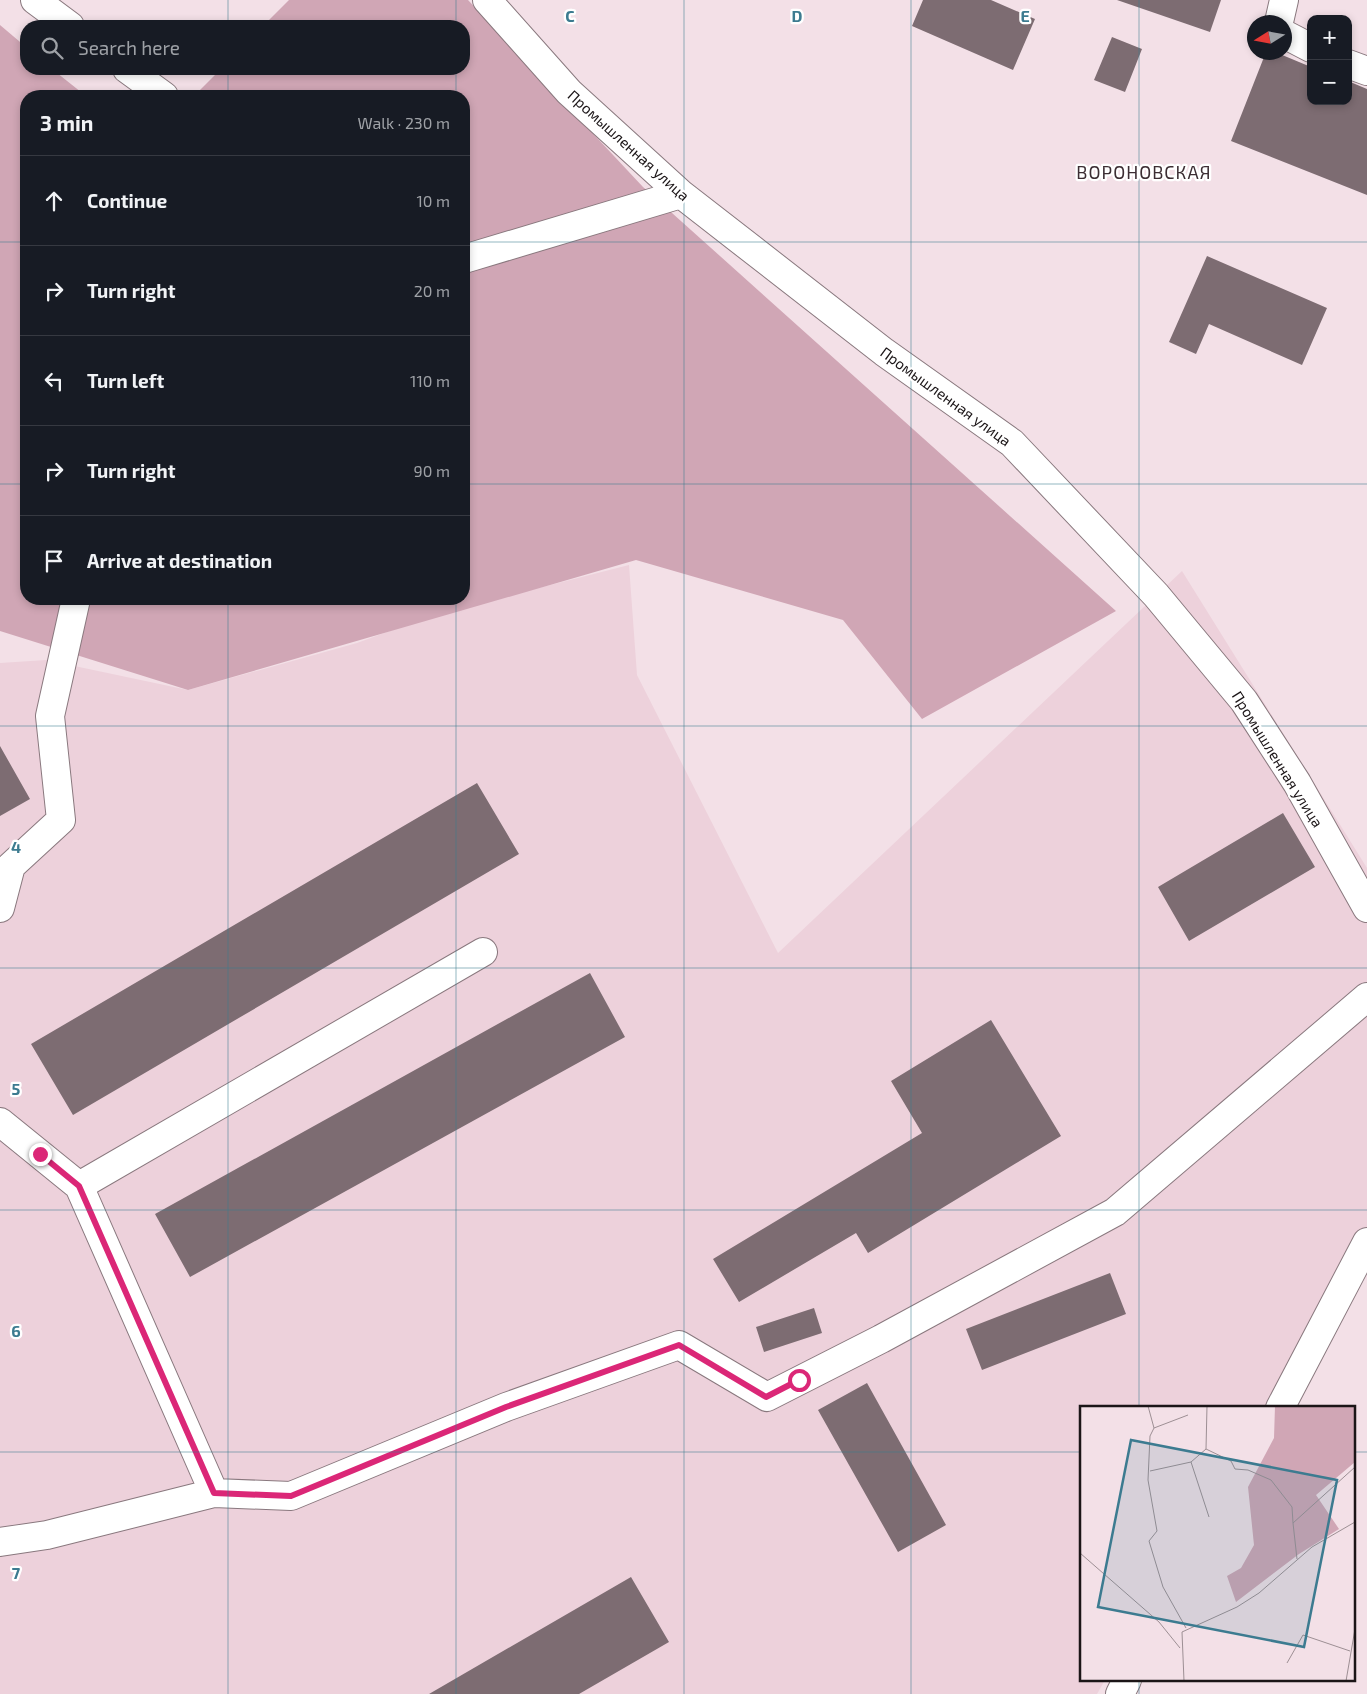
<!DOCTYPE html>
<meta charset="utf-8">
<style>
:root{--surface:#171b24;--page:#242831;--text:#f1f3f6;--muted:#9ea1a6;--line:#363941}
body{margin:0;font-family:"Exo 2",sans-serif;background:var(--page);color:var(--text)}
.controls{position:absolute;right:15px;top:15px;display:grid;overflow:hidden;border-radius:10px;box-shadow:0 2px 8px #0003}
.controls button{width:45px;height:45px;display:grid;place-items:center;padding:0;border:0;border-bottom:1px solid var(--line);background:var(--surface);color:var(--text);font:25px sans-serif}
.compass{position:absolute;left:1247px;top:15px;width:45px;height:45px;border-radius:50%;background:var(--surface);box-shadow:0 2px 8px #0003;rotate:259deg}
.stop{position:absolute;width:15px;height:15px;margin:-11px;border:4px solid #db2777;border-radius:50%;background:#fff}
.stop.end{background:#db2777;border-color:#fff;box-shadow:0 1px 5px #0008}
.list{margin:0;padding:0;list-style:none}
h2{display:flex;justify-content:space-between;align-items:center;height:65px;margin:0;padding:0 20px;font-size:21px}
h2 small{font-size:16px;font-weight:400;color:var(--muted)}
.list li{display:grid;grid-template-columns:32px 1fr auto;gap:15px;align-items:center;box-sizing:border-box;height:90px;padding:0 20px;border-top:1px solid var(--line)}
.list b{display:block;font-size:19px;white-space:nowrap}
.list em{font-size:16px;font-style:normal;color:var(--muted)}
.icon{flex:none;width:28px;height:28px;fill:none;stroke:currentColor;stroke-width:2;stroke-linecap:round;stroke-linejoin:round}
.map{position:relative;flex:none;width:1367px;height:1694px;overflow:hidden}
.search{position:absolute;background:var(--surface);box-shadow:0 2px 8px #0003;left:20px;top:20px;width:450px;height:55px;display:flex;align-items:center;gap:12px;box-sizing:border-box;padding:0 18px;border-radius:20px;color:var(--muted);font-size:19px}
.panel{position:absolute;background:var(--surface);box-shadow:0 2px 8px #0003;left:20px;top:90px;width:450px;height:515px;border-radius:20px}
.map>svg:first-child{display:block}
</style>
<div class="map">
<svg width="1367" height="1694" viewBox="0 0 1367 1694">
<rect width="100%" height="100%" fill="#f3e0e7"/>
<path fill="#edd1db" d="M629 565 637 675 778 953 1182 571 1367 868V1257L1274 1408H1081V1680H1105L1097 1694H0V663L46 660 188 690 357 643 433 615Z"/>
<path fill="#d0a6b5" d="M289 0H468L643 187 1116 611 922 719 843 620 636 560 188 690 0 631V25L26 47V69H52L86 96H26V599H464V96H194L221 69H464V26H263Z"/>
<path fill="#7d6c72" d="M923 0H991L1035 19 1013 70 912 26Z
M1117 0H1221L1210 32Z
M1112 37 1142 49 1125 92 1094 80Z
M1266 52H1275L1311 67V101H1348V81L1367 89V195L1231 141Z
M1207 256 1327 308 1302 365 1209 324 1196 354 1169 342Z
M0 746 30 799 0 816Z
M477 783 519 854 73 1115 31 1044Z
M1283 813 1315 867 1189 941 1158 887Z
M590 973 625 1037 190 1277 155 1214Z
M991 1020 1061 1136 868 1253 856 1233 739 1302 713 1259 922 1133 891 1081Z
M1110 1273 1126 1314 982 1370 966 1329Z
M814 1308 822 1333 764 1352 756 1327Z
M867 1383 946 1525 898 1552 818 1410Z
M631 1577 669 1642 579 1694H429Z"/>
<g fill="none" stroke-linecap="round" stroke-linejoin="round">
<g stroke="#89787e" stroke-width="30">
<path id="minor" d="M35 0 70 26
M487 0 569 92 681 194 884 352 1012 443 1156 595 1244 701 1297 783 1367 908
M1279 22 1284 0
M1284 34 1311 48
M1348 64 1367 71
M127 69 164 96
M464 259 681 194
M0 908 11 866 61 820 50 716 76 599
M0 1122 79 1186 214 1493
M79 1186 483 952
M1280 1408 1367 1242
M0 1542 47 1535 214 1493 291 1496 506 1407 679 1345 767 1397 881 1339 1115 1212 1367 997
M1120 1694 1127 1680"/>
</g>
<use href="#minor" stroke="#fff" stroke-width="28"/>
</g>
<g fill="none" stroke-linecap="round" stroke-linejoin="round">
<path stroke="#db2777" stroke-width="6" d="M40 1154 79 1186 214 1493 291 1496 506 1407 679 1345 766 1397 799 1380"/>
</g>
<path fill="none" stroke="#3c7b90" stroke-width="1" stroke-opacity="0.55" d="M228 0V26M456 0V26M684 0V1694M911 0V1694M1139 0V1408M228 69V96M456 69V96M0 242H26M464 242H1367M0 484H26M464 484H1367M228 599V1694M456 599V1694M0 726H1367M0 968H1367M0 1210H1367M0 1452H1081M1353 1452H1367M1139 1680V1694"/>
<g text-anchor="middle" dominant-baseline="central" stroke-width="4.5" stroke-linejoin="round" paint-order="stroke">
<g font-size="15" fill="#1b1517" stroke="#fff">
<text transform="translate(629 145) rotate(42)">Промышленная улица</text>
<text transform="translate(946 396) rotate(36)">Промышленная улица</text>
<text transform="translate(1278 759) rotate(58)">Промышленная улица</text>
</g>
<g font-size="18" letter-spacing="1" fill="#3c2d33" stroke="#fff">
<text x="1144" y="172">ВОРОНОВСКАЯ</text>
</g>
</g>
<g transform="translate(1080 1406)">
<rect width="275" height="275" fill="#f3e0e7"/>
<path d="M195 0H275V56L236 89 259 123 219 148 156 196 147 170 161 162 174 139 168 81 194 32Z" fill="#d0a6b5"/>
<path fill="none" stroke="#9d8f94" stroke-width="1" d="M68 0 74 22M126 43 151 55 155 63 168 64 191 74 212 101 213 117M111 56 129 111M70 65 111 56 126 43 127 0M0 147 79 216 100 242M217 153 213 117 275 61M106 222 83 181 69 135 77 125 68 74 70 30 74 22 108 9M207 257 223 229 270 245M104 275 102 226 157 201 179 187 232 141 275 116M266 275 275 223"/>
<path fill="#3c7b90" fill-opacity="0.15" stroke="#3c7b90" stroke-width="2.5" d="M51 34 257 74 224 241 18 201Z"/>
<rect width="275" height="275" fill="none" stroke="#1b1517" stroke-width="2.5"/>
</g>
<g font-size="16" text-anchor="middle" font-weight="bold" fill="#3c7b90" stroke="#fff" stroke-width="4.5" stroke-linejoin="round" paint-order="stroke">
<text x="570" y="22">C</text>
<text x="797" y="22">D</text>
<text x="1025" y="22">E</text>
<text x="16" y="853">4</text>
<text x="16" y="1095">5</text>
<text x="16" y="1337">6</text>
<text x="16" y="1579">7</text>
</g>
</svg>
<div class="controls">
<button>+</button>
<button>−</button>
</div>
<svg class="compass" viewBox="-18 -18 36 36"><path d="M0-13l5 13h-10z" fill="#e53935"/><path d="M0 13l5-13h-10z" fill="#9ea1a6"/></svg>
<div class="stop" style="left:799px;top:1380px"></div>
<div class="stop end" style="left:40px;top:1154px"></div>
<div class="search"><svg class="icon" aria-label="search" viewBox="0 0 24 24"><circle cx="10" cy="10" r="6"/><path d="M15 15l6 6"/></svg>Search here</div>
<section class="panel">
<h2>3 min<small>Walk · 230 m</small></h2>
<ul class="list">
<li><svg class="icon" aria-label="ahead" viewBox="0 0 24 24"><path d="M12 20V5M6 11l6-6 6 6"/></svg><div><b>Continue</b></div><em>10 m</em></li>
<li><svg class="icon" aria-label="right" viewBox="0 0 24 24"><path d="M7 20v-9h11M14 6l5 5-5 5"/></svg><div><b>Turn right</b></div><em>20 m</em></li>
<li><svg class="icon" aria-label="left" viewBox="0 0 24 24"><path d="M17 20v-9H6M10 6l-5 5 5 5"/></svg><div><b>Turn left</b></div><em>110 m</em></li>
<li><svg class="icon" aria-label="right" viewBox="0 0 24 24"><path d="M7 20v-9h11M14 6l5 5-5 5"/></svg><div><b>Turn right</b></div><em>90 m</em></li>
<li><svg class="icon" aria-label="arrive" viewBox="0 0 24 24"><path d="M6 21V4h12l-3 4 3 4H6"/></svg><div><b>Arrive at destination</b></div></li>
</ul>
</section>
</div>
